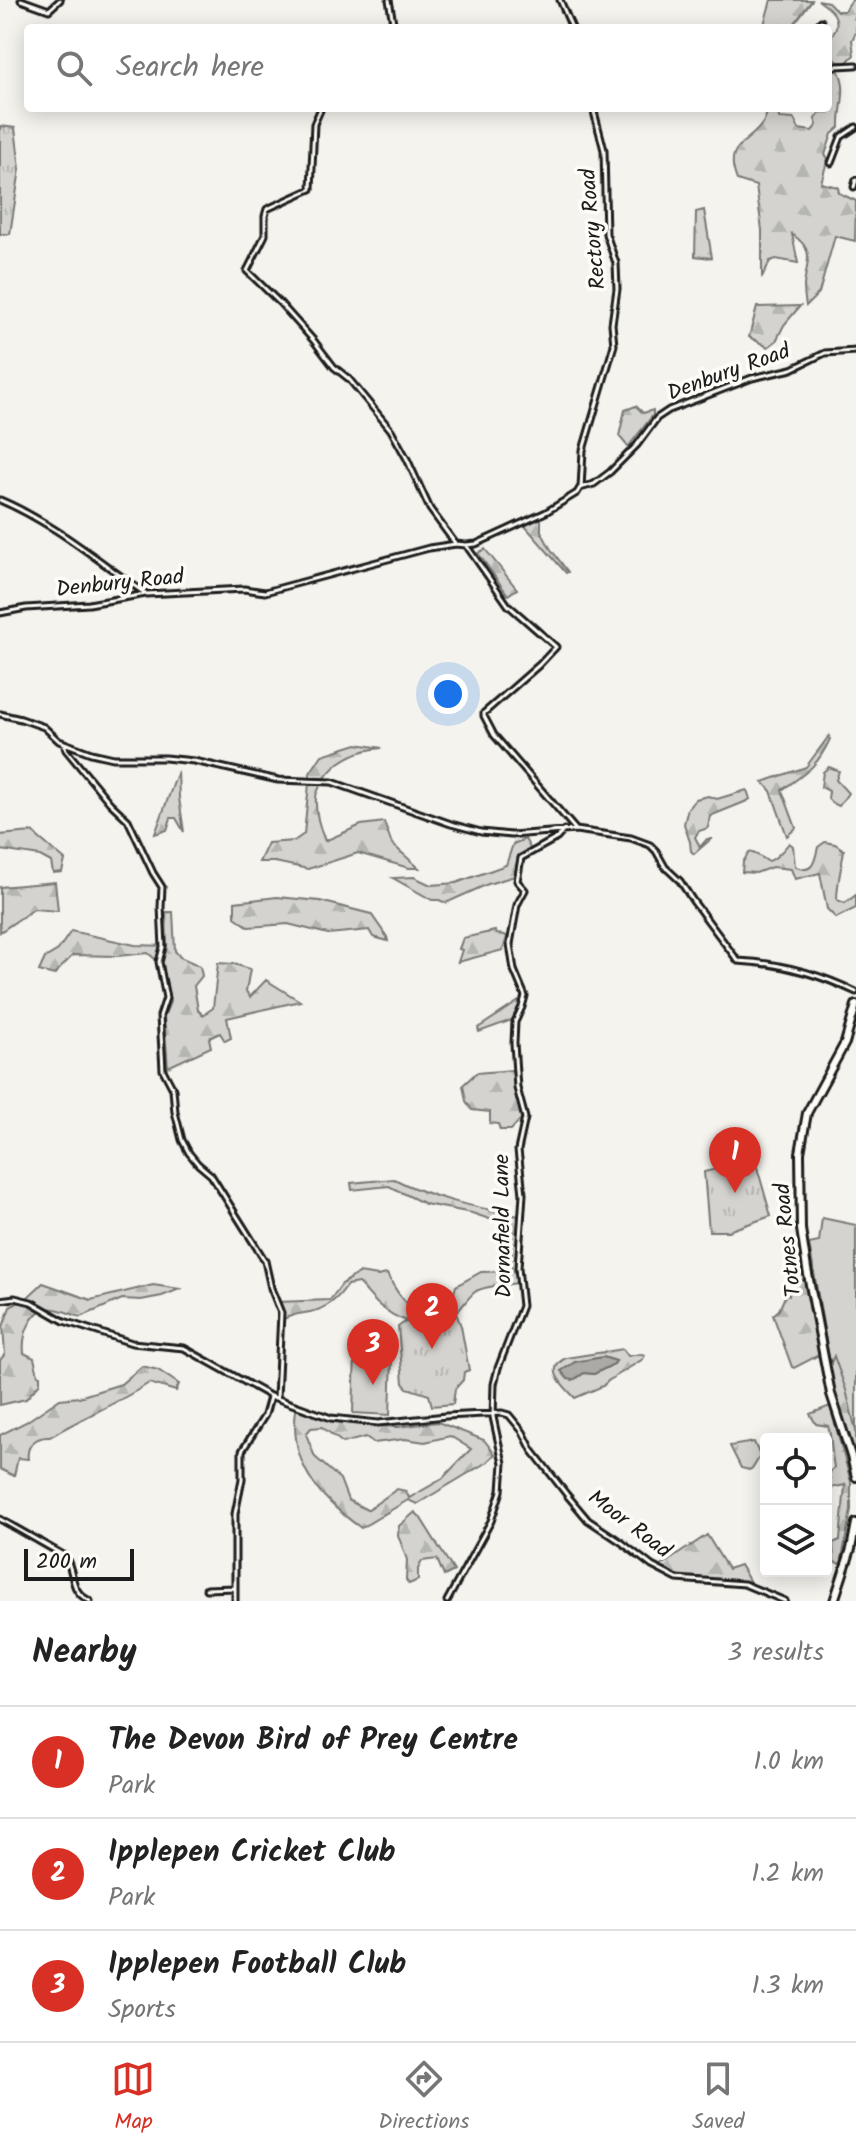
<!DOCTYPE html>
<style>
:root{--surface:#fff;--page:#f6f6f6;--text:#222;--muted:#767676;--line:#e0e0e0;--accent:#d93025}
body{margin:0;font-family:Kalam,sans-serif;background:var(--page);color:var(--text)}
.controls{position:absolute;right:24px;bottom:24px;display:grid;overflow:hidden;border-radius:8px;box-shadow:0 4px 20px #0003}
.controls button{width:72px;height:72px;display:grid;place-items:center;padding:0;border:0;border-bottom:2px solid var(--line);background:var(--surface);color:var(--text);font:40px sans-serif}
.scale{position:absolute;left:24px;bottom:20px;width:110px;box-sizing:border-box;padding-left:8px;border:4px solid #1c1c1c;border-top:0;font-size:22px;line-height:28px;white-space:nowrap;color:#1c1c1c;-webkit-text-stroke:6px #fdfcf7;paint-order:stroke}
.you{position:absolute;left:448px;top:694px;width:28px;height:28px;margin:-20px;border:6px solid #fff;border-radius:50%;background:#1a73e8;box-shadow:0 0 0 12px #1a73e833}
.badge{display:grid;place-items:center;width:52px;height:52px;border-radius:50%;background:var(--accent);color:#fff;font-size:26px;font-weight:700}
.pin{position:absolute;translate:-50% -66px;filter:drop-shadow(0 2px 4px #0008)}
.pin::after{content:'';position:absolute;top:42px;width:28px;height:24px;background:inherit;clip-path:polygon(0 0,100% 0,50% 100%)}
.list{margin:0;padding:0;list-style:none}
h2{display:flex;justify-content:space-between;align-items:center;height:104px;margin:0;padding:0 32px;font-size:34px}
h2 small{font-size:26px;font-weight:400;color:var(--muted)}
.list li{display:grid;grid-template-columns:52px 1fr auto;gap:24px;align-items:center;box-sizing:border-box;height:112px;padding:0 32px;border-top:2px solid var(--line)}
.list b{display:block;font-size:30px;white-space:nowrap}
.list p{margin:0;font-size:26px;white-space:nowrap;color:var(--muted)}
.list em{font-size:26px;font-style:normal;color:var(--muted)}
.icon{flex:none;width:44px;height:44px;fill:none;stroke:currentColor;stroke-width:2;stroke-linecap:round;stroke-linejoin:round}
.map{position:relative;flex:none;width:856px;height:1601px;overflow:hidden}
.search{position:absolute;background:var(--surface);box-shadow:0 4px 20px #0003;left:24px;right:24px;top:24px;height:88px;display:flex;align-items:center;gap:20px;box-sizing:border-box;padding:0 28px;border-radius:8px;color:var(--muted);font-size:30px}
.sheet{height:440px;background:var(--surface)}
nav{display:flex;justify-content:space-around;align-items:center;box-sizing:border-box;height:112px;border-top:2px solid var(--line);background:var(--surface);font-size:22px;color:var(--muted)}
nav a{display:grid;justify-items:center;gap:4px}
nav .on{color:var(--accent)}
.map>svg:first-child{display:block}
</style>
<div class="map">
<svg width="856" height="1601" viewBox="0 0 856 1601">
<defs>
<pattern id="forest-firs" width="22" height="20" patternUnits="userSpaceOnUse" patternTransform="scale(2)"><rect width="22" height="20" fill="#d4d3cf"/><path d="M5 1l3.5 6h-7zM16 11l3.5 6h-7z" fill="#b5b5b1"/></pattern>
<pattern id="park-tufts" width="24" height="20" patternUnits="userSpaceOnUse" patternTransform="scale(2)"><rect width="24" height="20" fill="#d4d3cf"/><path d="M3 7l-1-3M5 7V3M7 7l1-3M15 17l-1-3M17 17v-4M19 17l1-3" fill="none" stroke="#b5b5b1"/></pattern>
</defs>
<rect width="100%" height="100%" fill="#f4f3ee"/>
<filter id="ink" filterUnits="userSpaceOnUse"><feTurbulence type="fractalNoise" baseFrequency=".0125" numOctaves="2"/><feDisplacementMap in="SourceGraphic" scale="16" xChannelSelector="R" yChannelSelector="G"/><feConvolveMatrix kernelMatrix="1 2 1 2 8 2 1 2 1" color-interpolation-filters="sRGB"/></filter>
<g filter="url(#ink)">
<path fill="#d4d3cf" stroke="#787876" stroke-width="2" d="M822 1218 856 1225V1447L830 1364 809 1244 819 1242Z
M359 1330 389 1331V1351L358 1350Z
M355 1354 392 1356 390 1415 353 1413Z"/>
<path fill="url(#forest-firs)" stroke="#787876" stroke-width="2" fill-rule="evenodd" d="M771 0H812L791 28H763Z
M818 0 828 2 837 11H844L852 0H856V13L854 18 856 20V32L852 40 854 55 847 62C838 63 836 62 831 54 821 37 840 35 836 19 834 10 824 5 818 0Z
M838 70C849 88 839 107 840 127L832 134 825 155 828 158 821 183 838 187 839 193 856 201 855 241 835 236 819 293 806 306C805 300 804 293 804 286 806 261 817 252 792 234L798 263 776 259 770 261 762 278V230L756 186 737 180C722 143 750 145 764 121 766 117 767 112 768 108H778L779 118 794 119 799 129 812 131 817 125 815 119 823 108H828L830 73Z
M704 210 712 258 695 256 696 212Z
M800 306 784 325 776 341 768 347 749 337 757 307Z
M636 406 643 413 653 410V415L628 447 619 436 625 410Z
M541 516V531L550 548 568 572 566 573 525 526Z
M485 549 517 589 508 595 478 553Z
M829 736 830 739C817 767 807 772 782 790L796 828 787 836 771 791 763 782 806 767Z
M357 744 382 748C355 750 333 762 320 786 319 789 316 794 316 797 315 811 320 829 325 841L361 825 384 822 392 844 419 868H409L358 853 308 869 275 862H259L268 843 294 841 304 834 310 773 322 755Z
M829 767 839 771 836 780 848 793 839 806 832 803 828 799 829 791 821 787 823 772Z
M178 771 179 798 184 832 176 818H171L167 830 155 834Z
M747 790 750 799 747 801 710 816 708 828 699 831 695 837 700 847 707 839H711L694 854 691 851 690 842 684 824 688 808 696 799 708 796 717 799Z
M32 832 65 860 62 872 53 873 51 862 40 856 0 850V835Z
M525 839 531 850 518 863 515 876 488 884 446 903 439 900H432L393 878 414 877 431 885 456 883 506 865 513 844Z
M825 842 835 844 844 850C842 866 837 882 837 900L845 903 856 895V908L836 918 827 909 820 873 795 879 791 869 772 867 756 873 742 872 743 862 749 852C757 853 766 861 768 861 774 861 786 847 789 843L793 846 795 866C813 876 815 860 818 847Z
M55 882 58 911 34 909 0 932V887Z
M277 897 320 901 371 914 387 937 388 941 373 937 369 930 328 934 288 924 249 927 235 917V902Z
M166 912H173L175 951 180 957 200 966 202 976 194 986 198 1010 203 1015 213 1008 218 963 234 964 250 969 246 991 250 997 266 980 300 1001 227 1018 231 1038 225 1041 220 1033 209 1038 211 1047 168 1067 164 1017 170 1002 163 966 148 953 117 956 73 955 54 975 39 971 45 958 58 950 71 931 135 945 167 946Z
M495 931 496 934 505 935 507 937 503 950 458 962 462 950 459 949 463 938Z
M519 1001H523L512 1020 479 1032 478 1028Z
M512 1070 521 1119 511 1130H500L498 1124 490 1123V1112L472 1110 466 1101 463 1085 476 1073Z
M394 1179C434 1199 475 1207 519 1216L517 1283C507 1285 482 1286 475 1292 468 1297 464 1305 458 1311 437 1331 405 1325 384 1309 374 1303 367 1291 358 1283L347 1285C338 1299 326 1309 310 1312 300 1314 292 1314 284 1319L278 1302 330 1300 342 1284 359 1273 378 1276 387 1274C392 1283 397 1294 405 1301 422 1317 451 1309 456 1286L481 1272 511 1271 513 1220 498 1222 472 1213 425 1204 389 1186 352 1190 351 1183Z
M794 1278 806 1281 819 1355 794 1368 792 1367 773 1315 779 1310 786 1294 789 1295Z
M43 1283 91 1300 153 1285 180 1289 162 1296 141 1300 122 1299 81 1317C73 1315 63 1310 55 1309 32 1305 22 1334 24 1353L34 1358 38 1375 40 1376V1383L26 1399 0 1405V1360L5 1354 3 1327 10 1307 27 1298Z
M623 1349 628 1356 641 1354 645 1355 643 1359 608 1381 603 1386 575 1398C564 1386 543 1369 566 1358ZM603 1357 616 1361 614 1364 594 1374 584 1373 577 1378 568 1379 564 1373 575 1362Z
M834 1356 846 1390 856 1431V1461L834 1397 828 1369Z
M142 1366 158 1370 179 1384 176 1391 149 1383C117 1404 82 1417 50 1437 35 1436 26 1446 28 1459L18 1458 14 1476 0 1469V1435L26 1422 60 1399 79 1397 121 1384Z
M830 1406 851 1482V1510L841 1564 834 1562 833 1543 840 1540 845 1485 826 1489V1481L830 1478 826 1472V1448L827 1468 830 1472 834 1467C831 1454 832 1437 828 1426L816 1424 810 1414Z
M296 1409 317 1417 352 1424 398 1427 438 1422 484 1440 495 1454 487 1462 417 1504 408 1500 361 1528C319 1498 289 1464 296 1409ZM322 1427 343 1443 366 1437 374 1443 405 1439 425 1442 450 1436 471 1449 442 1479 409 1498 406 1491 397 1489 367 1510 348 1500 340 1479 315 1457 306 1434 311 1428Z
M415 1512 420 1517 454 1571 444 1576 437 1559 422 1561 418 1569V1580L409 1584 406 1580 407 1560 398 1535 399 1526Z
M707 1535 728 1569 740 1565 750 1582 681 1577 659 1567Z"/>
<path fill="url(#park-tufts)" stroke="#787876" stroke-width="2" d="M0 126 15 128 20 169 10 234H0Z
M755 1160 771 1216 728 1231H709L704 1172Z
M456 1313 461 1326 469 1370 464 1372 463 1380 455 1389 453 1404 432 1406 429 1395 407 1388 403 1383 398 1327 405 1322C425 1325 438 1322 456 1313Z
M754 1442 760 1456 753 1468 749 1470 741 1468 730 1446Z"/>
<path fill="#abaaa6" stroke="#72716f" stroke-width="2" d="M603 1357 616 1361 614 1364 594 1374 584 1373 573 1380 568 1379 561 1371 575 1362Z"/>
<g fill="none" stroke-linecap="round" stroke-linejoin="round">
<g stroke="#1c1c1c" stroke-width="9">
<path id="street" d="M21 0 49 10 60 0
M389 0 394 28
M560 0 572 28
M815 28 821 21
M828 69 837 66 856 65
M321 108 314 124 311 189 267 209 265 216V235L247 271 280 303 314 341 334 367 349 379 391 430 407 459 430 509 455 543
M831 163 841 137 856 127
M854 187 856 180
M581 488 583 450 614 345 612 324 617 289 616 263 606 234 604 150 593 108
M0 500C54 523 98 561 146 594
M466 545 508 605 556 647 539 665 484 713V716L494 735 576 830
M0 613 26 608 89 604 146 594 244 589 265 592 429 548 456 544 466 545 476 544 546 512 577 493 580 488 594 484 610 472 637 445 657 418 669 410 752 378 792 369 825 353 856 351
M0 714 21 719 44 727 59 741 91 753 113 758H165L194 761 278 780 332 782 451 824 481 832 511 835 576 830 631 838 650 845 656 851 665 867 680 881 693 901 738 961C780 963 819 974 856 992
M64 743 66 750 110 803 128 820 153 873 162 887 161 907 163 947 159 962 166 998 160 1016 163 1070 173 1089 175 1112 182 1140 189 1153 198 1164 211 1175 265 1261 271 1288 281 1313 277 1398
M0 1300 15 1298 31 1302 64 1321 132 1343 184 1348 270 1396 331 1418 378 1423 446 1416 502 1413 509 1415 523 1432 532 1450 567 1495 588 1520 621 1542 652 1566 677 1579 744 1584 785 1601
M0 1519 65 1556C76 1573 68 1591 90 1601
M206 1589 235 1588
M235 1601V1514L242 1479V1451L265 1415 270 1397
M447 1601 491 1521 501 1491 503 1463 493 1417 494 1384 498 1368 522 1306 518 1268 523 1194 518 1150 525 1118 517 1088 514 1043 515 1022 522 1007 525 996 514 970 510 944 517 905 525 890 517 881 521 858 557 838 564 830"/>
</g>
<g stroke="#1c1c1c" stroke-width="12">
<path id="primary" d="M856 1005 845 1043 807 1113 800 1153 801 1229 807 1269 831 1394 851 1456 856 1477
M834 1601 851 1549 856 1523"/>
</g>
<use href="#street" stroke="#fdfcf7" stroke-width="3"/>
<use href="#primary" stroke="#fdfcf7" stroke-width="6"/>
</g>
</g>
<g text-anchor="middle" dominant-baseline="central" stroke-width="7" stroke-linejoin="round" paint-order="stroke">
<g font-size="22" fill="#1c1c1c" stroke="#fdfcf7">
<text transform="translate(594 229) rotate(-95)">Rectory Road</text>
<text transform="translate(729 373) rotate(-20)">Denbury Road</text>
<text transform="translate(120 584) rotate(-6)">Denbury Road</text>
<text transform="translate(504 1226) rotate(-91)">Dornafield Lane</text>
<text transform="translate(789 1240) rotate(-96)">Totnes Road</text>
<text transform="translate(629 1525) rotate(37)">Moor Road</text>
</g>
</g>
</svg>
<div class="controls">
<button><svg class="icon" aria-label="locate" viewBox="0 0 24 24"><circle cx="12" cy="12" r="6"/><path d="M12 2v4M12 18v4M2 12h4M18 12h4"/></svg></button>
<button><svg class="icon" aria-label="layers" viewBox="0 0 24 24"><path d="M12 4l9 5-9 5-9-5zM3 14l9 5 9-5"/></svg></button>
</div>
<div class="scale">200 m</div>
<div class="you"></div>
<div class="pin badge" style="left:735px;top:1193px">1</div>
<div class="pin badge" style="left:432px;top:1349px">2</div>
<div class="pin badge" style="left:373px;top:1385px">3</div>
<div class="search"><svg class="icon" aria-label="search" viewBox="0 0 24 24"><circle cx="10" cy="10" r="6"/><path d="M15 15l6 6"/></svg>Search here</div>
</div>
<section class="sheet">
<h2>Nearby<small>3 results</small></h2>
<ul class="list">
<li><span class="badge">1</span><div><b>The Devon Bird of Prey Centre</b><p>Park</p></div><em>1.0 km</em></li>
<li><span class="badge">2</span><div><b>Ipplepen Cricket Club</b><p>Park</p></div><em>1.2 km</em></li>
<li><span class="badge">3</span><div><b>Ipplepen Football Club</b><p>Sports</p></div><em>1.3 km</em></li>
</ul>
</section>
<nav>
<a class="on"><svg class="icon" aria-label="map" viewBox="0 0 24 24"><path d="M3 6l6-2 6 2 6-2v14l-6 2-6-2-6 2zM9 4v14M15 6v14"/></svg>Map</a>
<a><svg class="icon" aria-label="directions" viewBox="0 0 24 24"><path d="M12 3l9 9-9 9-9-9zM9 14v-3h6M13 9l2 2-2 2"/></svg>Directions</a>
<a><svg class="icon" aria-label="saved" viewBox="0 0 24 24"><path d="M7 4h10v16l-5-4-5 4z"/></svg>Saved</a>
</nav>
